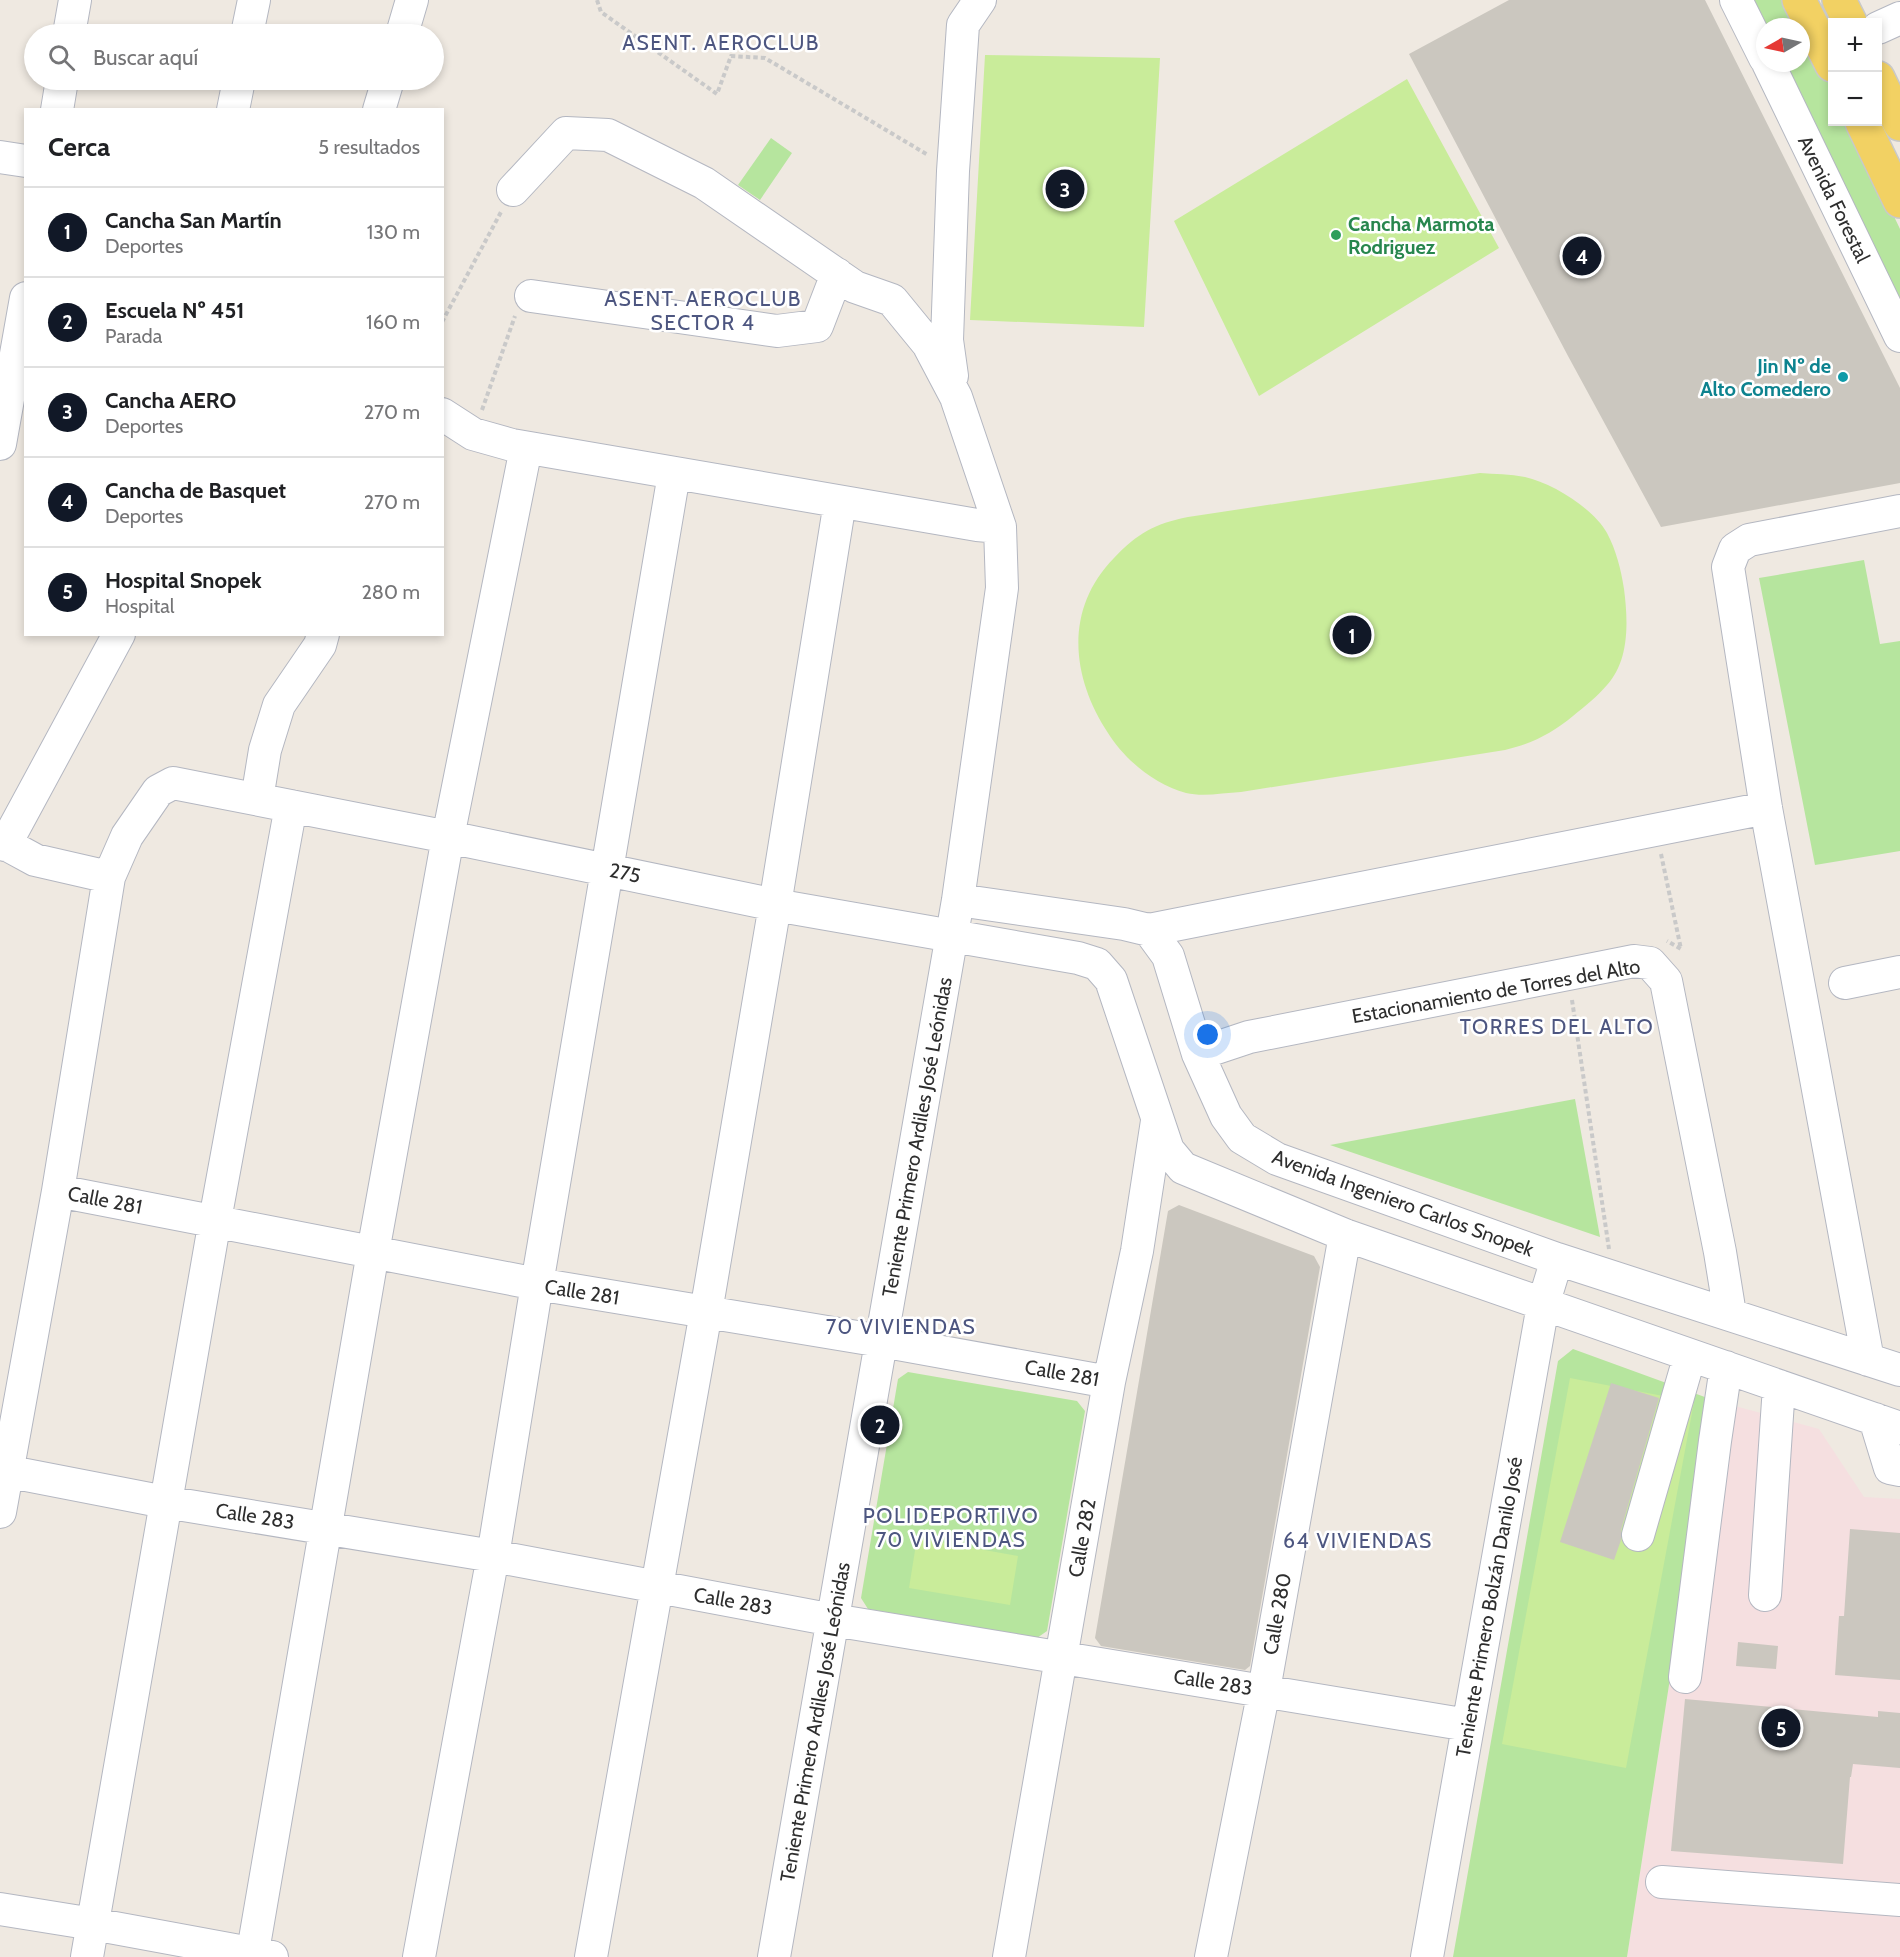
<!DOCTYPE html>
<html lang="es">
<meta charset="utf-8">
<style>
:root{--surface:#fff;--page:#f6f6f6;--text:#202124;--muted:#757577;--line:#e0e0e0;--accent:#111827}
body{margin:0;font-family:Cabin,sans-serif;background:var(--page);color:var(--text)}
.controls{position:absolute;right:18px;top:18px;display:grid;overflow:hidden;border-radius:0px;box-shadow:0 3px 9px #0003}
.controls button{width:54px;height:54px;display:grid;place-items:center;padding:0;border:0;border-bottom:2px solid var(--line);background:var(--surface);color:var(--text);font:30px sans-serif}
.compass{position:absolute;left:1756px;top:18px;width:54px;height:54px;border-radius:50%;background:var(--surface);box-shadow:0 3px 9px #0003;rotate:261deg}
.you{position:absolute;left:1208px;top:1035px;width:21px;height:21px;margin:-15px;border:4px solid #fff;border-radius:50%;background:#1a73e8;box-shadow:0 0 0 9px #1a73e833}
.badge{display:grid;place-items:center;width:39px;height:39px;border-radius:50%;background:var(--accent);color:#fff;font-size:20px;font-weight:700}
.pin{position:absolute;translate:-50% -50%;border:3px solid #fff;box-shadow:0 2px 6px #0006}
.list{margin:0;padding:0;list-style:none}
h2{display:flex;justify-content:space-between;align-items:center;height:78px;margin:0;padding:0 24px;font-size:26px}
h2 small{font-size:20px;font-weight:400;color:var(--muted)}
.list li{display:grid;grid-template-columns:39px 1fr auto;gap:18px;align-items:center;box-sizing:border-box;height:90px;padding:0 24px;border-top:2px solid var(--line)}
.list b{display:block;font-size:22px;white-space:nowrap}
.list p{margin:0;font-size:20px;white-space:nowrap;color:var(--muted)}
.list em{font-size:20px;font-style:normal;color:var(--muted)}
.icon{flex:none;width:33px;height:33px;fill:none;stroke:currentColor;stroke-width:2;stroke-linecap:round;stroke-linejoin:round}
.map{position:relative;flex:none;width:1900px;height:1957px;overflow:hidden}
.search{position:absolute;background:var(--surface);box-shadow:0 3px 9px #0003;left:24px;top:24px;width:420px;height:66px;display:flex;align-items:center;gap:15px;box-sizing:border-box;padding:0 21px;border-radius:33px;color:var(--muted);font-size:22px}
.panel{position:absolute;background:var(--surface);box-shadow:0 3px 9px #0003;left:24px;top:108px;width:420px;height:528px;border-radius:0px}
.map>svg:first-child{display:block}
</style>
<div class="map">
<svg width="1900" height="1957" viewBox="0 0 1900 1957">
<rect width="100%" height="100%" fill="#efe9e1"/>
<path fill="#f5dfe0" d="M1713 1400 1819 1429 1864 1497 1900 1499V1957H1627Z"/>
<path fill="#b6e59e" d="M1750 0H1787L1801 27H1765Z
M1801 28 1832 90V122H1849L1900 229V307L1782 63H1801Z
M771 138 792 153 760 200 738 185Z
M1864 560 1880 644 1900 641V851L1815 865 1759 578Z
M1575 1099 1600 1237 1330 1145Z
M1573 1349 1713 1400 1627 1957H1453L1558 1361Z
M908 1372 1077 1401 1085 1411 1047 1631 1037 1638 868 1609 861 1598 898 1379Z"/>
<path fill="#c9ec9a" d="M985 55 1160 58 1144 327 970 320Z
M1407 79 1499 248 1259 396 1174 221Z
M1480 473C1495 474 1510 474 1525 477 1552 483 1593 508 1607 533 1616 550 1621 569 1624 589 1628 620 1630 660 1607 685 1597 697 1585 706 1573 716 1552 733 1532 744 1505 750L1241 792C1223 793 1203 797 1186 793 1155 785 1124 759 1108 733 1071 677 1064 609 1114 558 1138 533 1154 524 1188 517Z
M1570 1378 1694 1402 1626 1768 1502 1744Z
M917 1538 1018 1556 1010 1605 909 1588Z"/>
<path fill="#cbc7bf" d="M1509 0H1705L1900 388V483L1661 527 1568 356 1409 54Z
M1179 1205 1314 1256 1320 1267 1250 1666 1245 1670 1101 1646 1095 1638 1168 1211Z
M1611 1383 1659 1398 1621 1530V1540L1614 1560 1560 1542Z
M1850 1529 1900 1533V1680L1835 1675 1839 1616H1844Z
M1738 1642 1778 1646 1776 1669 1736 1666Z
M1685 1699 1878 1717V1711L1900 1713V1768L1853 1764 1851 1777H1850L1843 1864 1671 1851Z"/>
<g fill="none" stroke-linecap="round" stroke-linejoin="round">
<g stroke="#b4b7c1" stroke-width="34">
<path id="minor" d="M1736 0 1765 58
M1878 28 1900 18
M69 34 75 0
M247 34 254 0
M402 34 412 0
M1768 63 1900 336
M57 110 62 80
M233 110 239 80
M379 110 388 80
M0 157 26 161
M513 190 566 133 608 135 704 183 855 287 892 300 928 344 956 397 1000 527 1002 588 958 900 774 1957
M531 296 777 331 817 326 837 274
M952 376 947 340 953 171 963 25 980 0
M442 414 473 434 512 445 977 525 1000 527
M0 444 26 298
M257 799 265 750 279 705 320 645 323 634
M0 841 35 860 109 877
M5 845 119 634
M958 900 1124 924 1149 930 1168 956 1198 1054 1226 1116 1242 1138 1277 1159 1557 1259 1900 1370
M1149 930 1766 808
M1845 983 1900 972
M1198 1054 1249 1037 1634 961 1650 963 1666 981 1720 1252 1730 1314
M58 1191 537 1284 881 1341 1109 1382
M1868 1360 1766 808 1728 567 1735 549 1749 540 1900 511
M1875 1419 1890 1468 1900 1470
M0 1470 165 1502 493 1556 833 1620 1468 1725
M0 1512 58 1191 109 877 127 836 158 791 173 783 448 837 775 905 1078 958 1097 964 1111 980 1168 1150 1183 1168 1345 1235 1900 1428
M1638 1535 1690 1355
M1765 1595 1779 1386
M1685 1677 1715 1441 1726 1367
M1662 1882 1900 1900
M0 1909 93 1924 272 1957
M87 1957 215 1220 291 806
M252 1957 373 1252 448 837 526 448
M419 1957 493 1556 537 1284 674 474
M591 1957 706 1312 775 905 840 502
M1009 1957 1109 1382 1137 1251 1157 1121
M1211 1957 1264 1690 1345 1235
M1427 1957 1543 1305 1557 1259"/>
</g>
<g stroke="#c9c9c9" stroke-width="36">
<path id="major" d="M1799 0 1832 65
M1839 0 1850 22
M1878 78 1900 124
M1862 122 1900 201"/>
</g>
<path stroke="#c9c9c9" stroke-width="4" stroke-dasharray="4.5 3" stroke-linecap="butt" d="M597 0 601 12 717 94 731 56 765 58 928 155
M442 322 501 212
M482 410 515 316
M1661 854 1681 949 1667 941
M1572 1000 1609 1249"/>
<use href="#minor" stroke="#fff" stroke-width="32"/>
<use href="#major" stroke="#f2d163" stroke-width="33"/>
</g>
<circle fill="#2e9e5b" stroke="#fff" stroke-width="2" cx="1336" cy="235" r="6"/>
<circle fill="#0f9aa8" stroke="#fff" stroke-width="2" cx="1843" cy="377" r="6"/>
<g text-anchor="middle" dominant-baseline="central" stroke-width="5" stroke-linejoin="round" paint-order="stroke">
<g font-size="20" fill="#2e2e2e" stroke="#fff">
<text transform="translate(1834 199) rotate(64)">Avenida Forestal</text>
<text transform="translate(625 873) rotate(12)">275</text>
<text transform="translate(1496 991) rotate(-10)">Estacionamiento de Torres del Alto</text>
<text transform="translate(917 1137) rotate(-80)">Teniente Primero Ardiles José Leónidas</text>
<text transform="translate(105 1200) rotate(11)">Calle 281</text>
<text transform="translate(1403 1203) rotate(20)">Avenida Ingeniero Carlos Snopek</text>
<text transform="translate(582 1292) rotate(9)">Calle 281</text>
<text transform="translate(1062 1373) rotate(10)">Calle 281</text>
<text transform="translate(255 1516) rotate(9)">Calle 283</text>
<text transform="translate(1082 1538) rotate(-80)">Calle 282</text>
<text transform="translate(733 1601) rotate(10)">Calle 283</text>
<text transform="translate(1489 1607) rotate(-80)">Teniente Primero Bolzán Danilo José</text>
<text transform="translate(1277 1614) rotate(-80)">Calle 280</text>
<text transform="translate(1213 1682) rotate(9)">Calle 283</text>
<text transform="translate(815 1722) rotate(-80)">Teniente Primero Ardiles José Leónidas</text>
</g>
<g font-size="20" font-weight="bold" fill="#27864d" stroke="#fff" text-anchor="start">
<text x="1348" y="224">Cancha Marmota<tspan x="1348" dy="23">Rodriguez</tspan></text>
</g>
<g font-size="20" font-weight="bold" fill="#0d838f" stroke="#fff" text-anchor="end">
<text x="1831" y="366">Jin Nº de<tspan x="1831" dy="23">Alto Comedero</tspan></text>
</g>
<g font-size="21" letter-spacing="1.5" fill="#4d5680" stroke="#fff">
<text x="721" y="42">ASENT. AEROCLUB</text>
<text x="703" y="298">ASENT. AEROCLUB<tspan x="703" dy="24">SECTOR 4</tspan></text>
<text x="1557" y="1026">TORRES DEL ALTO</text>
<text x="901" y="1326">70 VIVIENDAS</text>
<text x="951" y="1515">POLIDEPORTIVO<tspan x="951" dy="24">70 VIVIENDAS</tspan></text>
<text x="1358" y="1540">64 VIVIENDAS</text>
</g>
</g>
</svg>
<div class="controls">
<button>+</button>
<button>−</button>
</div>
<svg class="compass" viewBox="-18 -18 36 36"><path d="M0-13l5 13h-10z" fill="#e53935"/><path d="M0 13l5-13h-10z" fill="#757577"/></svg>
<div class="you"></div>
<div class="pin badge" style="left:1352px;top:635px">1</div>
<div class="pin badge" style="left:880px;top:1425px">2</div>
<div class="pin badge" style="left:1065px;top:189px">3</div>
<div class="pin badge" style="left:1582px;top:256px">4</div>
<div class="pin badge" style="left:1781px;top:1728px">5</div>
<div class="search"><svg class="icon" aria-label="search" viewBox="0 0 24 24"><circle cx="10" cy="10" r="6"/><path d="M15 15l6 6"/></svg>Buscar aquí</div>
<section class="panel">
<h2>Cerca<small>5 resultados</small></h2>
<ul class="list">
<li><span class="badge">1</span><div><b>Cancha San Martín</b><p>Deportes</p></div><em>130 m</em></li>
<li><span class="badge">2</span><div><b>Escuela Nº 451</b><p>Parada</p></div><em>160 m</em></li>
<li><span class="badge">3</span><div><b>Cancha AERO</b><p>Deportes</p></div><em>270 m</em></li>
<li><span class="badge">4</span><div><b>Cancha de Basquet</b><p>Deportes</p></div><em>270 m</em></li>
<li><span class="badge">5</span><div><b>Hospital Snopek</b><p>Hospital</p></div><em>280 m</em></li>
</ul>
</section>
</div>
